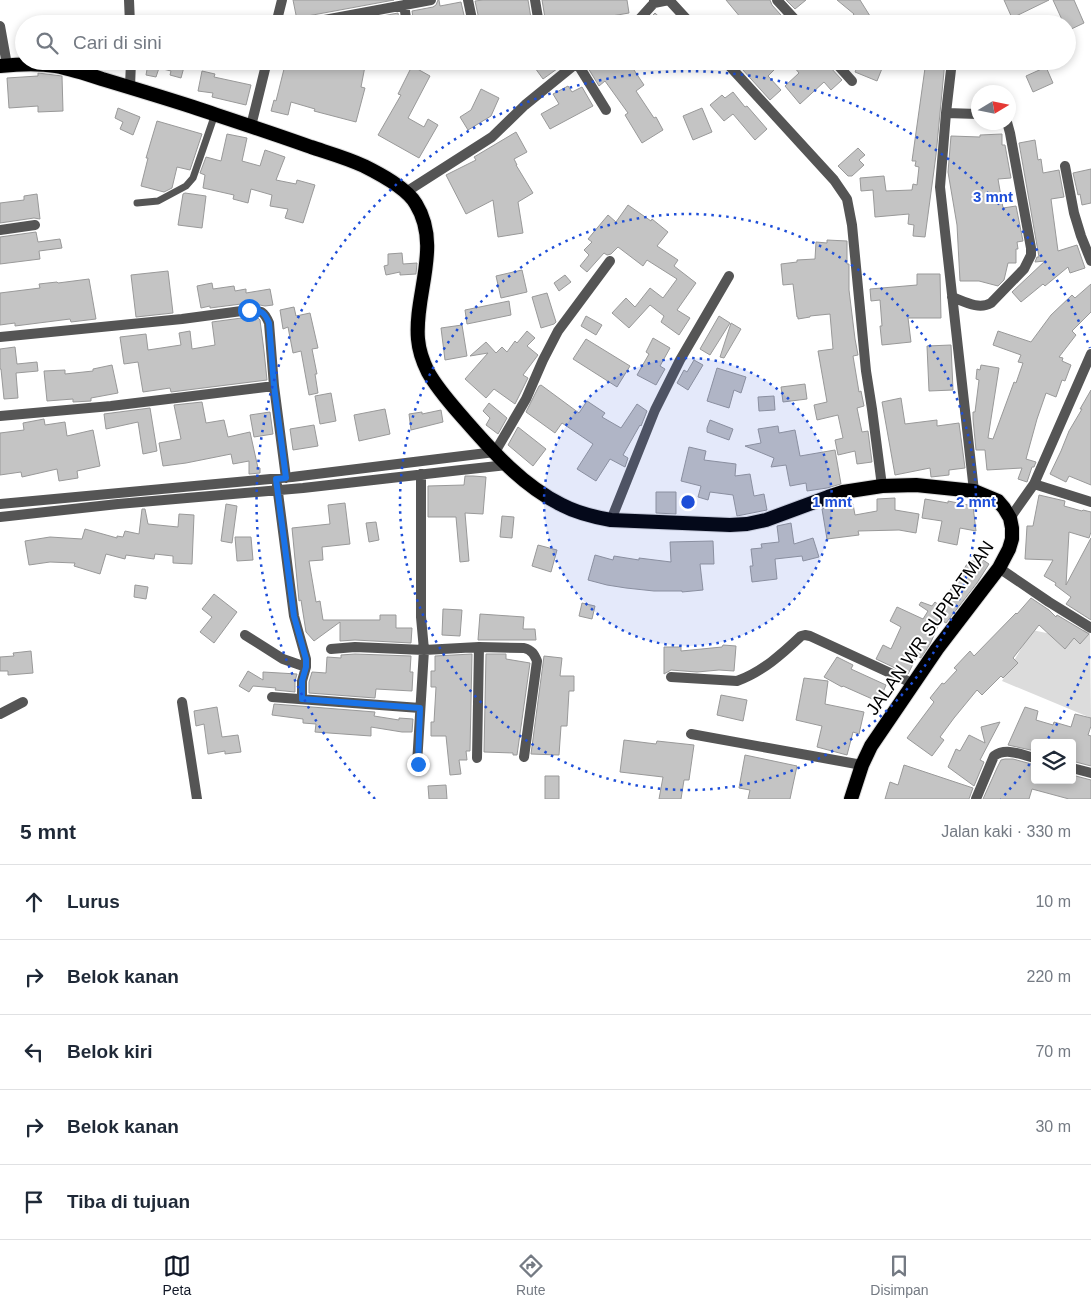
<!DOCTYPE html>
<html lang="id">
<meta charset="utf-8">
<style>
:root{--surface:#fff;--page:#f6f6f7;--text:#1f2937;--muted:#747a83;--line:#e0e1e3;--accent:#111827}
body{margin:0;font-family:Arial,sans-serif;background:var(--page);color:var(--text)}
.controls{position:absolute;right:15px;bottom:15px;display:grid;overflow:hidden;border-radius:5px;box-shadow:0 2px 8px #0003}
.controls button{width:45px;height:45px;display:grid;place-items:center;padding:0;border:0;border-bottom:1px solid var(--line);background:var(--surface);color:var(--text);font:25px sans-serif}
.compass{position:absolute;left:971px;top:85px;width:45px;height:45px;border-radius:50%;background:var(--surface);box-shadow:0 2px 8px #0003;rotate:80deg}
.stop{position:absolute;width:15px;height:15px;margin:-11px;border:4px solid #1a73e8;border-radius:50%;background:#fff}
.stop.end{background:#1a73e8;border-color:#fff;box-shadow:0 1px 5px #0008}
.list{margin:0;padding:0;list-style:none}
h2{display:flex;justify-content:space-between;align-items:center;height:65px;margin:0;padding:0 20px;font-size:21px}
h2 small{font-size:16px;font-weight:400;color:var(--muted)}
.list li{display:grid;grid-template-columns:32px 1fr auto;gap:15px;align-items:center;box-sizing:border-box;height:75px;padding:0 20px;border-top:1px solid var(--line)}
.list b{display:block;font-size:19px;white-space:nowrap}
.list em{font-size:16px;font-style:normal;color:var(--muted)}
.icon{flex:none;width:28px;height:28px;fill:none;stroke:currentColor;stroke-width:2;stroke-linecap:round;stroke-linejoin:round}
.map{position:relative;flex:none;width:1091px;height:799px;overflow:hidden}
.search{position:absolute;background:var(--surface);box-shadow:0 2px 8px #0003;left:15px;right:15px;top:15px;height:55px;display:flex;align-items:center;gap:12px;box-sizing:border-box;padding:0 18px;border-radius:28px;color:var(--muted);font-size:19px}
.sheet{height:440px;background:var(--surface)}
nav{display:flex;justify-content:space-around;align-items:center;box-sizing:border-box;height:70px;border-top:1px solid var(--line);background:var(--surface);font-size:14px;color:var(--muted)}
nav a{display:grid;justify-items:center;gap:2px}
nav .on{color:var(--accent)}
.map>svg:first-child{display:block}
</style>
<div class="map">
<svg width="1091" height="799" viewBox="0 0 1091 799">
<rect width="100%" height="100%" fill="#fff"/>
<path fill="#dcdcdc" d="M1090 628 1091 718 1002 681 1032 630 1061 636Z"/>
<path fill="#c4c4c4" stroke="#999" d="M293 0H394L302 17 297 20Z
M438 0H439L440 6 461 2 466 24H414L412 11 433 7 436 5Z
M483 0H528L532 24H480L475 1Z
M542 0H627L629 13 600 18 601 24H546Z
M726 0H770L772 5 789 24H746Z
M786 0H806L795 9Z
M837 0H860L870 16 858 24H846L854 14Z
M1004 0H1049L1012 18Z
M1053 0H1074L1084 23 1067 31V24H1064Z
M398 13 400 24H353L352 22Z
M655 13 667 24H644Z
M146 61H182L181 66 184 67 181 78 170 75 171 71 159 68 156 77 146 75 148 64 146 63Z
M286 61H366L361 87 365 88 356 122 314 111 315 109 291 102 288 115 271 111 274 100 276 101Z
M530 61H568L543 79Z
M599 61H628L644 85 636 91 654 118 656 117 663 130 642 143 625 115 628 113 605 81 599 86 588 68Z
M750 61H783L768 76 781 90 770 100 742 69Z
M789 61H820L828 70 830 67 842 80 831 90 824 82 800 104 785 86 799 73Z
M860 61H885L877 81 855 72Z
M926 61H945L936 155 925 237 913 236 914 225 908 224 909 214 875 217 873 190 861 191 860 178 884 176 886 191 912 190 913 184 917 185 919 167 915 166 916 161H912Z
M412 66 430 76 408 118 424 127 428 119 438 125 419 158 378 135 401 95 398 94Z
M1046 67 1053 83 1033 92 1026 76Z
M202 71 215 74 214 77 251 85 246 105 212 97 213 93 198 91Z
M38 73 62 76 63 111 38 112V106L9 108 7 78 38 76Z
M568 86 572 92 582 87 593 106 550 129 541 114 559 104 553 94Z
M481 89 499 98 491 116 468 130 460 117 471 110Z
M733 92 745 107 747 106 767 129 755 140 733 114 724 121 710 105 722 95 725 98Z
M118 108 140 117 133 135 120 129 123 122 115 118Z
M702 108 712 132 693 140 683 116Z
M157 121 202 134 190 170 177 167 172 188 164 192 141 186 148 158H146Z
M516 132 527 152 514 159 517 165H516L533 193 518 202 523 233 498 237 493 200 466 214 446 175 476 160 474 157Z
M227 134 247 138 242 161 260 166 265 150 285 157 276 180 296 184 297 180 315 185 303 223 285 218 288 209 270 206 272 195 251 189 248 203 233 199 234 195 203 188 205 175 200 173 206 157 221 161Z
M1002 134V145H1005L1011 178 998 179 1003 208 1016 206 1023 241 1017 242 1018 249H1016V263H1008L1004 280 998 286 979 281H960L957 225 948 172 951 136 980 137V135Z
M1035 140 1038 160 1041 159 1043 173 1059 170 1064 197 1051 199 1058 251 1077 245 1085 268 1070 273 1068 267 1045 286 1043 284 1021 302 1012 292 1045 261 1035 262 1037 257H1039L1019 143Z
M858 148 865 155 859 160 864 165 852 176H848L838 166Z
M1091 169V203L1082 205 1080 194 1078 195 1073 173Z
M185 193 206 196 202 228 178 225 183 194Z
M37 194 40 219 34 218 0 223V203L24 200V196Z
M628 205 651 221 652 219 668 232 657 246 678 260 674 266 696 283 677 310 690 318 679 335 661 322 664 316 650 305 629 328 612 313 626 298 635 307 650 288 663 298 677 279 647 260 643 266 618 247 611 254 607 255 604 253 587 272 580 266 589 255 584 250 592 242 588 239 608 215 616 222Z
M36 232 38 242 60 239 62 248 39 251 40 259 0 264V237Z
M827 240 847 241V264H849V290L855 339 858 355 853 356 859 392 861 391 864 406 857 408 862 432 868 431 872 462 857 464 855 451 838 455 835 440 843 438 838 415 817 420 814 405 827 402 818 351 833 349 830 314 810 316V317L798 319V317H797L793 284 783 285 781 264 797 262V260L815 259 816 242 827 243Z
M402 253 403 264 417 263 416 274 400 275V272L386 275 384 266 388 265V254Z
M522 270 527 292 501 298 496 276Z
M168 271 173 313 136 317 131 275Z
M917 274H940L941 318H908L911 342 882 345 880 326H882L880 300 871 301 870 289 917 285Z
M565 275 571 282 559 291 554 283Z
M89 279 96 319 71 322 70 319 15 326V323L0 325V293L40 288 39 284 57 282 58 283Z
M212 283 213 289 234 286 235 291 246 289V293L270 289 273 305 265 306 249 303 210 308V306L201 308 197 286Z
M1091 284V312L1072 331 1076 335 1059 357 1063 358 1062 361 1071 365 1065 381 1062 380 1056 397 1046 393 1037 419 1026 459 1036 462 1034 467H1032L1027 482 1018 479 1022 468 987 470 985 450H976L973 419V412H975L979 380 976 379 977 369 980 370 981 365 999 368 988 438 993 439 1014 382 1016 383 1023 363 1018 362 1021 355 993 345 998 331 1031 342 1051 315 1072 295 1075 298Z
M547 293 556 322 554 324 541 328 532 297Z
M509 301 511 315 467 324 465 310Z
M294 307 296 316 310 313 318 348 312 349 317 374H315L318 393 309 395 301 351 293 353 288 327 283 329 280 310Z
M586 316 602 325 596 335 581 326Z
M719 316 730 323 710 355 700 349Z
M249 317 258 318 260 320 264 351 267 380 171 392 170 388 143 392 138 362 124 364 120 337 146 334 148 350 181 345 179 333 190 331 192 349 215 345 212 322Z
M731 323 741 329 724 358 720 357Z
M462 325 467 356 445 360 441 328Z
M527 331 535 338 527 346 538 355 523 375 528 378 515 404 494 389 486 398 465 379 488 353 470 356 486 342 496 353 502 347 507 352 515 341 517 343Z
M653 338 670 348 660 366 665 369 656 385 637 375 649 354 646 352Z
M586 339 630 366 617 387 573 359Z
M951 345 953 390 929 391 927 346Z
M15 347 17 364 37 362 38 371 16 373 18 398 4 399 1 369H0V349Z
M694 360 703 365 688 390 677 383 684 370 687 372Z
M112 365 118 393 91 398V401L73 402V399L47 401 44 371 65 370V374L93 371V369Z
M717 368 746 377 741 393 734 390 729 408 707 401Z
M805 384 807 399 783 402 781 387Z
M541 385 579 413 587 401 605 413 602 417 621 428 637 404 647 411 641 426 640 425 623 455 628 458 625 467 610 459 596 481 577 469 593 444 562 423 555 433 526 412 539 386Z
M1091 390V485L1069 476 1066 482 1050 474 1061 451 1069 431 1082 409H1080Z
M331 393 336 421 320 424 315 396Z
M774 396 775 410 759 411 758 397Z
M901 398 905 424 937 420V426L959 423 965 468 949 470V475L931 477 930 468 895 475 882 402Z
M202 402 206 423 224 420 228 437 250 432 258 468H260V473L249 474V461L233 464 231 454 186 463 163 466 159 443 181 439 174 405Z
M489 403 507 418 498 434 486 425 490 418 483 411Z
M150 408 157 451 143 454 138 422 106 429 104 414Z
M385 409 390 434 359 441 354 415Z
M441 410 443 422 411 430 409 414 422 412V414Z
M270 412 273 434 254 437 250 415Z
M44 419 45 425 65 422 67 436 93 430 100 466 77 471 78 478 59 481 57 469 22 477 21 472 0 475V433L24 430 23 423Z
M710 420 733 429 729 440 707 432V428Z
M314 425 318 446 293 450 290 429Z
M778 426 779 433 795 430 800 456 835 450 841 484 827 488 807 491 806 483 790 486 786 465 771 467 774 458 745 446 761 443 758 429Z
M518 427 546 449 533 466 508 445Z
M689 447 706 451 704 460 736 464 735 476 750 474 754 496 764 494 767 510 737 516 733 495 710 492 708 500 698 497 701 486 681 481Z
M465 476H473L486 477 483 514 465 513 469 561 460 562 456 517H428V486L464 485Z
M656 492H676V514L656 513Z
M1039 495 1065 501 1064 506 1082 511 1083 510 1091 512V532L1089 538 1069 532 1066 585 1091 538V620L1066 604 1071 597 1055 585 1056 583 1044 576 1053 560 1025 559 1027 526H1033Z
M895 498V510L919 514 916 533 899 530 858 531 859 535 827 539 822 509 834 506V508L853 504 855 515 877 511V499Z
M925 499 948 503V501L973 506 976 531 960 528 957 545 938 541 942 521 922 518Z
M345 503 350 544 322 547 323 560 309 561 316 602 320 601 323 620H380V615H396V628H412L411 643 355 640 340 641V622L314 641 306 632 301 600 299 601 292 528 330 524 328 505Z
M226 504 237 506 232 543 221 541Z
M142 509H145L148 524 178 527 179 514 194 515 192 564 173 563V556L155 554 154 559 126 555 125 559 106 554 100 574 74 566 75 563 50 562 29 565 25 541 50 537 82 539 85 529 117 538V536L123 537 125 531 139 534Z
M502 516 514 517 512 538 500 537Z
M376 522 379 540 369 542 366 523Z
M791 523 794 544 813 538 819 557 803 561 802 556 775 559 777 579 752 582 750 566H753L751 549 762 548 761 544 779 542 777 526Z
M235 537H251L253 560 237 561Z
M713 541 714 564H700L703 590 682 592V591H654L626 588 607 585 588 580 595 555 613 560 614 556 639 560V558L671 562 670 542Z
M538 545 557 550 551 572 532 566Z
M980 558 989 564 977 583 946 623 941 620 930 644 921 658 917 656 908 674 876 659 883 645 891 649 901 627 890 621 897 607 923 619 928 611 919 605 921 602 932 606 935 602 940 606 969 561H973L977 563Z
M135 585 148 587 146 599 134 597Z
M214 594 237 612 214 643 200 632 212 617 202 609Z
M1031 598 1049 610 1056 617 1057 615 1089 634 1080 644 1074 638 1065 649 1039 625 1013 658 1018 663 1003 678 1001 676 982 695 977 690 954 718 940 737 944 740 932 756 907 738 934 702 930 698 942 683 944 684 957 670 954 668 970 651 974 656 1016 613 1017 614Z
M582 603 595 606 592 619 579 616Z
M443 609 462 610 460 636 442 635Z
M480 614 524 617 523 629H535L536 640H478Z
M723 645 736 646 734 671 719 670 697 672 671 670 664 674V647H681V651L722 647Z
M31 651 33 673 8 675V671H0V657L14 656 13 653Z
M355 654 411 656 410 672H413L412 691 376 689 375 698 309 693V682L312 672 326 673 327 657 341 658V655Z
M472 654 470 751H466L467 760H459L461 774 450 775 446 736H431V722H434L436 687H431V671H435V656Z
M486 654H506V659L530 663 517 755H513V753L484 752Z
M544 656 562 658 560 676H574V691H569L567 726H561L559 755 531 754Z
M837 657 853 665 851 669 886 685 879 702 843 686 842 687 824 677Z
M248 671 263 680V672L297 674 295 681V692L275 690 276 688 253 686 249 692 239 686Z
M804 678 828 681 825 704 864 712 859 734 853 732 847 755 817 747 822 726 796 720Z
M721 695 747 700 743 721 717 715Z
M274 704 375 712 374 716 399 720V718L413 719 412 732H402L371 727V736L315 732 316 724 303 723V719L272 715Z
M217 707 222 737 238 735 241 752 225 754V751L208 754 204 724 196 726 194 711Z
M1025 707 1038 711 1036 720 1053 725 1054 722 1071 727 1075 714 1091 718V726L1088 735 1091 736V766L1072 761V743H1035V751L1008 745Z
M1000 722 980 760 984 762 974 786 948 767 956 749 960 751 969 735 985 743 981 727Z
M624 740 656 744 657 741 694 745 689 780H684L681 799H659L663 777 620 772Z
M745 755 797 766 790 799H748L750 790 739 788Z
M1005 759H1013L1035 765V780H1072V775L1091 780V799H1069L1032 789 1029 799H983L997 768 1001 760Z
M904 765 973 788 969 799H885L890 782 898 785Z
M545 776H559V799H545Z
M446 785 447 799H429L428 786Z"/>
<g fill="none" stroke-linecap="round" stroke-linejoin="round">
<g stroke="#dbdbdb" stroke-width="16">
<path id="trunk" d="M0 66C19 64 37 63 56 66 72 69 87 74 102 79 132 88 162 97 193 107 232 120 272 133 311 147 329 153 347 158 364 166 380 174 407 188 416 204 442 246 414 295 418 339 419 351 423 362 428 372 438 390 452 405 465 420 493 452 523 486 562 505 577 513 594 517 611 520L730 525 747 524 766 520 828 497 843 492 882 486 916 485 974 491 998 501 1004 508 1010 518 1012 528V539L1009 549 999 568 937 649 871 746 862 765 851 799"/>
</g>
<path stroke="#555" stroke-width="7" d="M137 203 158 201 186 186 193 178 215 114"/>
<path stroke="#555" stroke-width="10" d="M129 0 130 24
M468 0 473 24
M535 0 539 24
M777 0 799 24
M654 3 669 0 691 24
M404 5 407 24
M276 24 282 0
M303 24 431 0
M635 24 654 3V0
M0 26 7 65
M725 61 834 180 847 199 852 225 866 371 872 409 882 486
M834 61 852 81
M952 61 946 113 940 187 974 491
M577 63 606 110
M130 87 131 61
M946 113 978 114
M251 126 267 61
M1065 166 1074 213 1081 236 1091 261
M406 192 492 137 525 105 579 61
M0 230 35 225
M952 297C965 302 979 310 991 303L1024 269 1031 255V248L1010 133 1007 122
M0 337 182 319 249 310C262 311 264 311 269 323L274 386 286 478
M0 416 111 406 274 386
M1034 484 1091 502
M277 485 294 616 306 659V667L302 681V699
M0 504 292 477 495 452 526 399 543 360 558 331 610 261
M0 517 118 504 303 488 461 470 507 465
M1010 518 1034 484 1091 354
M611 520 655 410 680 360 729 276
M999 568 1049 602 1091 628
M245 635 283 659 306 667
M331 649 355 647 424 650 479 647 524 648C532 650 534 654 537 661L524 757
M671 677 737 681C762 672 782 654 801 636L805 635 810 636 914 684
M272 697 420 708
M182 702 197 799
M0 714 23 702
M691 734 862 765
M477 758 479 647
M417 764 424 650 421 617V474
M1072 768 1091 773
M976 799 994 756C1006 747 1022 755 1035 758"/>
<use href="#trunk" stroke="#000" stroke-width="14"/>
</g>
<g fill="none" stroke-linecap="round" stroke-linejoin="round">
<path stroke="#1a73e8" stroke-width="6" d="M249 310C262 311 264 311 269 323L274 386 286 478 276 479 294 616 306 659V667L302 681V699L420 708 418 764"/>
</g>
<circle cx="688" cy="502" r="144" fill="#1d4ed8" fill-opacity=".12"/>
<g fill="none" stroke="#1d4ed8" stroke-width="2.5" stroke-dasharray="2.5 5">
<circle cx="688" cy="502" r="144"/>
<circle cx="688" cy="502" r="288"/>
<path d="M1090 656A431 431 0 0 1 1047 740M1034 758A431 431 0 0 1 1001 799M375 799A431 431 0 1 1 1090 348"/>
</g>
<g text-anchor="middle" dominant-baseline="central" stroke-width="4" stroke-linejoin="round" paint-order="stroke">
<g font-size="18" fill="#000" stroke="#fff">
<text transform="translate(930 628) rotate(-55)">JALAN WR SUPRATMAN</text>
</g>
</g>
<circle cx="688" cy="502" r="8" fill="#1d4ed8" stroke="#fff" stroke-width="2.5"/>
<g font-size="15" text-anchor="middle" font-weight="bold" fill="#1d4ed8" stroke="#fff" stroke-width="4" stroke-linejoin="round" paint-order="stroke">
<text x="993" y="202">3 mnt</text>
<text x="832" y="507">1 mnt</text>
<text x="976" y="507">2 mnt</text>
</g>
</svg>
<div class="controls">
<button><svg class="icon" aria-label="layers" viewBox="0 0 24 24"><path d="M12 4l9 5-9 5-9-5zM3 14l9 5 9-5"/></svg></button>
</div>
<svg class="compass" viewBox="-18 -18 36 36"><path d="M0-13l5 13h-10z" fill="#e53935"/><path d="M0 13l5-13h-10z" fill="#747a83"/></svg>
<div class="stop" style="left:249px;top:310px"></div>
<div class="stop end" style="left:418px;top:764px"></div>
<div class="search"><svg class="icon" aria-label="search" viewBox="0 0 24 24"><circle cx="10" cy="10" r="6"/><path d="M15 15l6 6"/></svg>Cari di sini</div>
</div>
<section class="sheet">
<h2>5 mnt<small>Jalan kaki · 330 m</small></h2>
<ul class="list">
<li><svg class="icon" aria-label="ahead" viewBox="0 0 24 24"><path d="M12 20V5M6 11l6-6 6 6"/></svg><div><b>Lurus</b></div><em>10 m</em></li>
<li><svg class="icon" aria-label="right" viewBox="0 0 24 24"><path d="M7 20v-9h11M14 6l5 5-5 5"/></svg><div><b>Belok kanan</b></div><em>220 m</em></li>
<li><svg class="icon" aria-label="left" viewBox="0 0 24 24"><path d="M17 20v-9H6M10 6l-5 5 5 5"/></svg><div><b>Belok kiri</b></div><em>70 m</em></li>
<li><svg class="icon" aria-label="right" viewBox="0 0 24 24"><path d="M7 20v-9h11M14 6l5 5-5 5"/></svg><div><b>Belok kanan</b></div><em>30 m</em></li>
<li><svg class="icon" aria-label="arrive" viewBox="0 0 24 24"><path d="M6 21V4h12l-3 4 3 4H6"/></svg><div><b>Tiba di tujuan</b></div></li>
</ul>
</section>
<nav>
<a class="on"><svg class="icon" aria-label="map" viewBox="0 0 24 24"><path d="M3 6l6-2 6 2 6-2v14l-6 2-6-2-6 2zM9 4v14M15 6v14"/></svg>Peta</a>
<a><svg class="icon" aria-label="directions" viewBox="0 0 24 24"><path d="M12 3l9 9-9 9-9-9zM9 14v-3h6M13 9l2 2-2 2"/></svg>Rute</a>
<a><svg class="icon" aria-label="saved" viewBox="0 0 24 24"><path d="M7 4h10v16l-5-4-5 4z"/></svg>Disimpan</a>
</nav>
